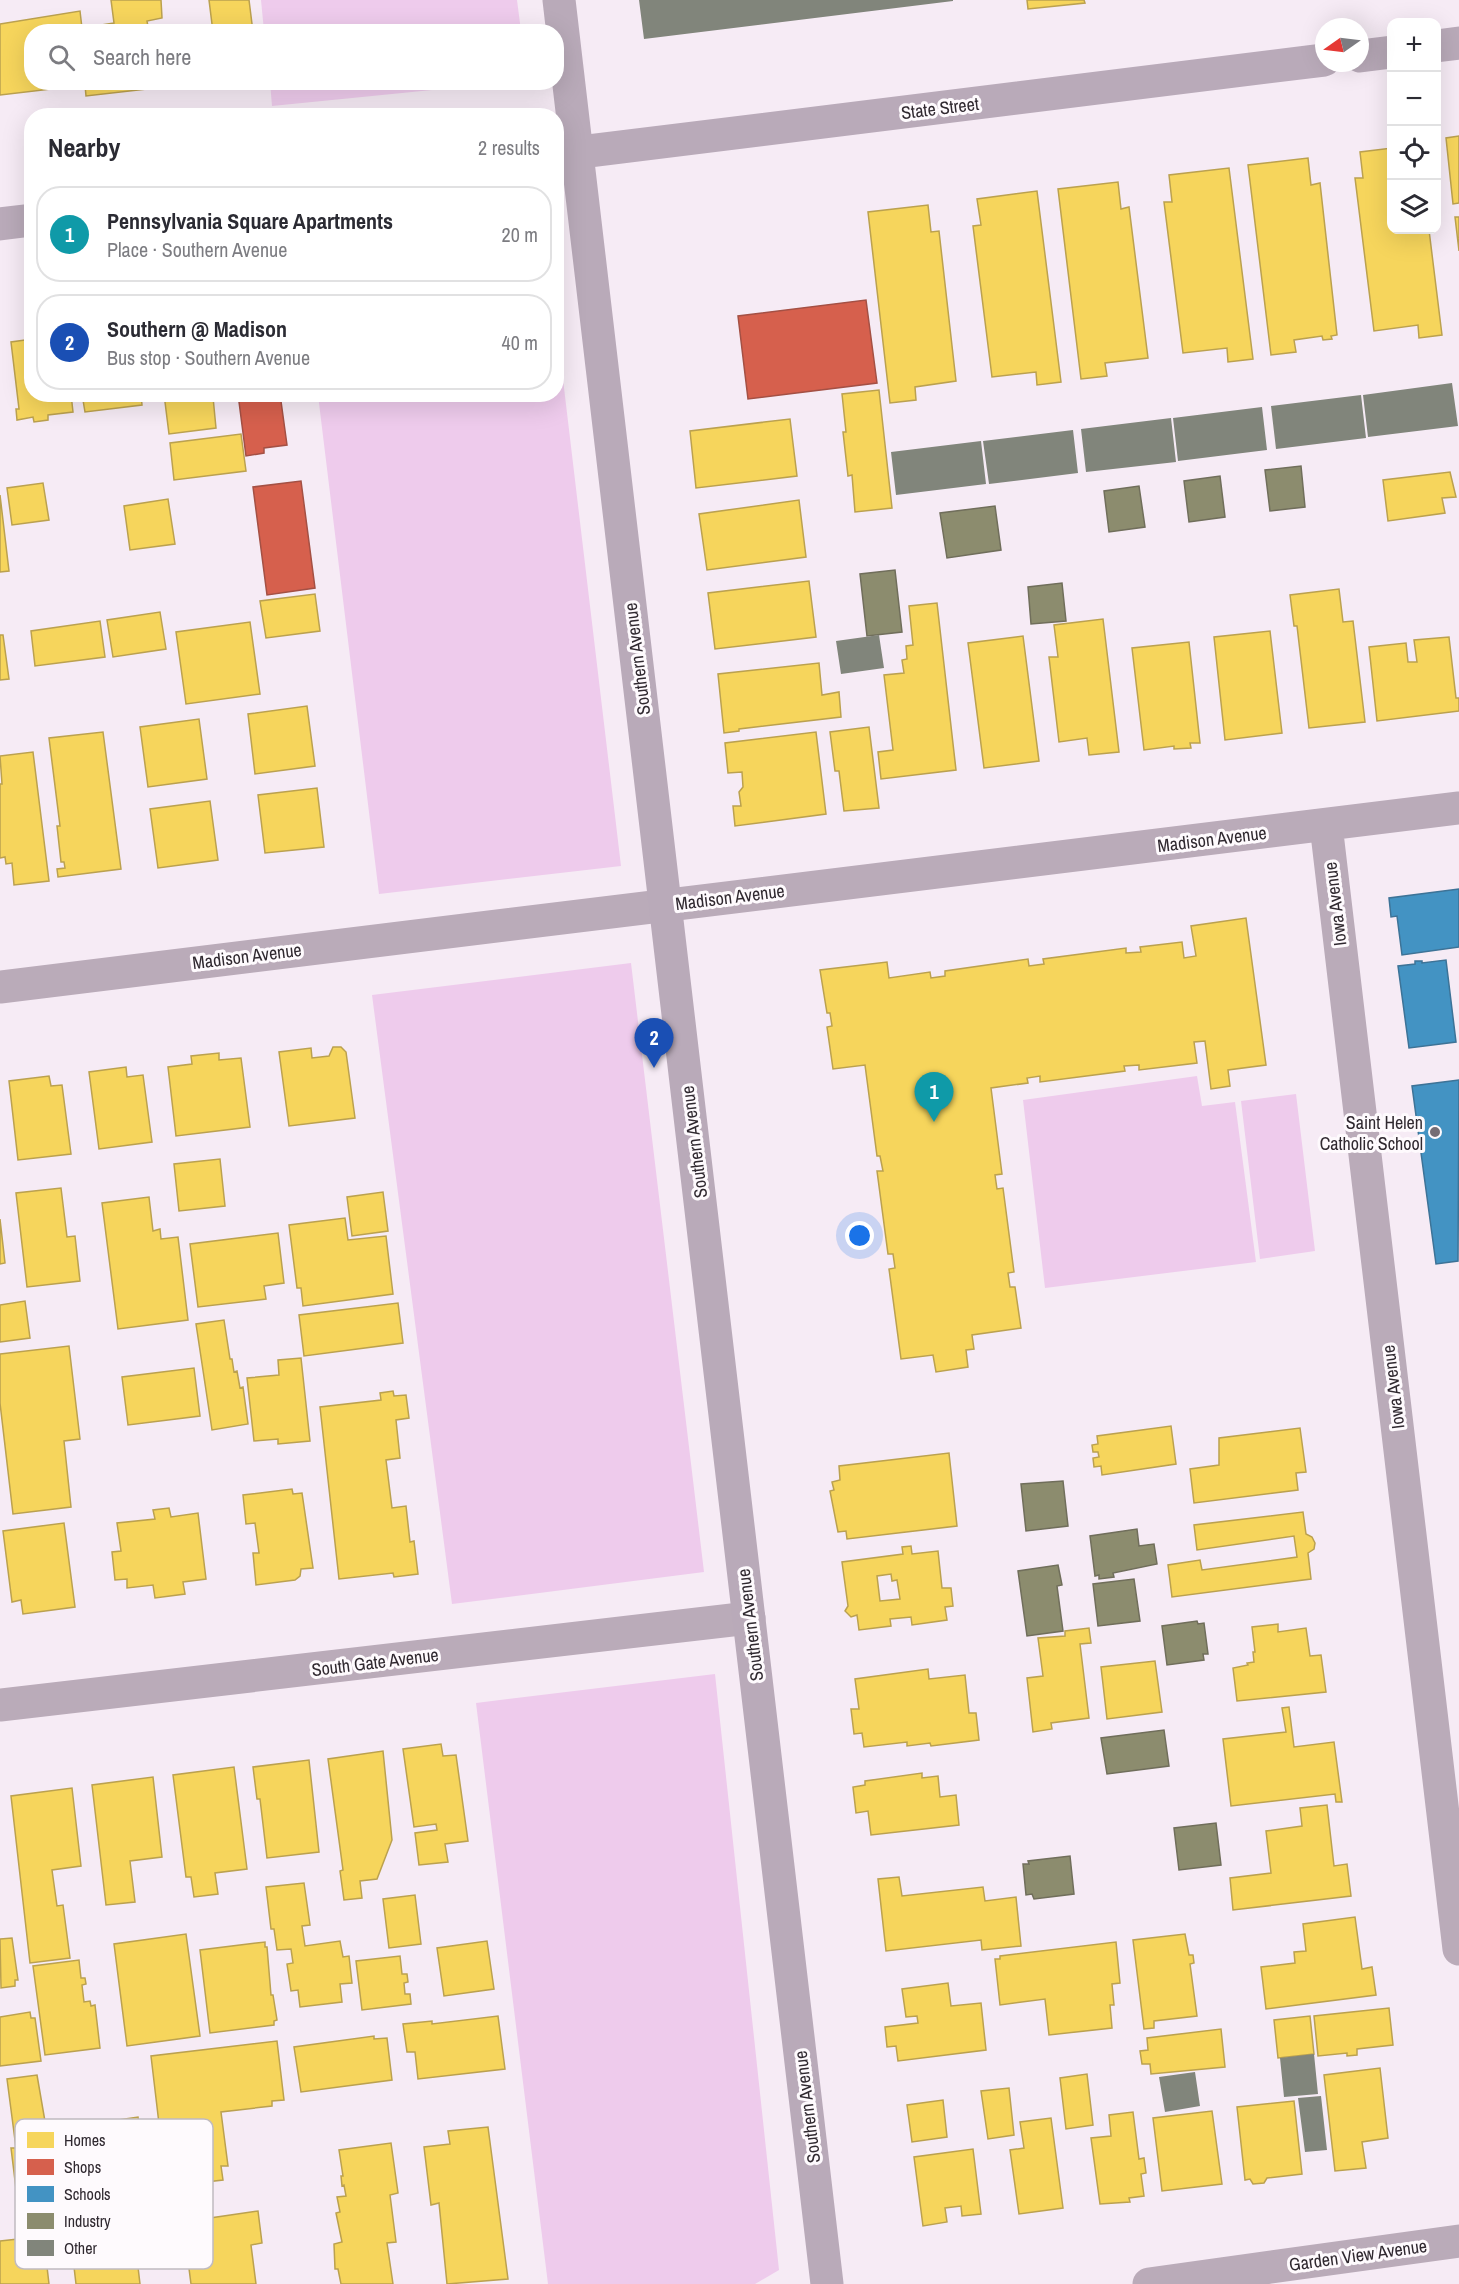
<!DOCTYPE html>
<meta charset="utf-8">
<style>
:root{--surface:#fff;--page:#f2f2f3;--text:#2b2b33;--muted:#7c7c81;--line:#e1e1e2;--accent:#b45309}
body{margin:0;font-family:"Archivo Narrow",sans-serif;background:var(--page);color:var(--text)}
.controls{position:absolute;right:18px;top:18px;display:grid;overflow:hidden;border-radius:12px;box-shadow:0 6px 24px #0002}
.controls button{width:54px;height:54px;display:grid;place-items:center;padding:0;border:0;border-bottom:2px solid var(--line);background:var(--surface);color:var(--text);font:30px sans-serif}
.compass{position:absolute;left:1315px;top:18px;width:54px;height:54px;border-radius:50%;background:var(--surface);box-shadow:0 6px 24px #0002;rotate:256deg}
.you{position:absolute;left:860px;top:1236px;width:21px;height:21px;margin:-15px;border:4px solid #fff;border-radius:50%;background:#1a73e8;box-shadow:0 0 0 9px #1a73e833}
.badge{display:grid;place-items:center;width:39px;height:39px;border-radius:50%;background:var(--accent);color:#fff;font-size:20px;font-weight:700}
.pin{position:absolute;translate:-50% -50px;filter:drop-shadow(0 2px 3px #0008)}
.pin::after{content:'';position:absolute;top:32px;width:21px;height:18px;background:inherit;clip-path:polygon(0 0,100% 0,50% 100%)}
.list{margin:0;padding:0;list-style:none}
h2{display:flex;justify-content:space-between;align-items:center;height:78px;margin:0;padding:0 24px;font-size:26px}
h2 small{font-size:20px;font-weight:400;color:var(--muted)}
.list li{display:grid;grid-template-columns:39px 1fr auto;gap:18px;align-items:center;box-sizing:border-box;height:96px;margin:0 12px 12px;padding:0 12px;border:2px solid var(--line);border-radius:24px}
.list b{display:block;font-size:22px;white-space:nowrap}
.list p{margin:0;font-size:20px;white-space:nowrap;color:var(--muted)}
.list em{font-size:20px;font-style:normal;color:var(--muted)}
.icon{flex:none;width:33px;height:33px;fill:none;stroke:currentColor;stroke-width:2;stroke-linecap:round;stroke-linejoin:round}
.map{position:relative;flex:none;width:1459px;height:2284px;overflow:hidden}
.search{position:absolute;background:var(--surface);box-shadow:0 6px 24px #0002;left:24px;top:24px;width:540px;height:66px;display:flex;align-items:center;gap:15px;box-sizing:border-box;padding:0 21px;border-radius:24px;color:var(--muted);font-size:22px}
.panel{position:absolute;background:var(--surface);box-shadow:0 6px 24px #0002;left:24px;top:108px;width:540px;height:294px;border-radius:24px}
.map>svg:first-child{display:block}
</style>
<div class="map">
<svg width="1459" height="2284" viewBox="0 0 1459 2284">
<rect width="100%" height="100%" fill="#f6ebf5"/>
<path fill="#eecbec" d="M261 0H517L521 31H264Z
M270 82H502V83L272 106Z
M557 329 621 866 379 894 318 395 556 394Z
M631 963 704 1572 452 1604 372 995Z
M1197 1076 1202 1106 1235 1102 1256 1262 1045 1288 1023 1100Z
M1296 1094 1315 1251 1260 1259 1241 1101Z
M715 1674 779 2270 755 2284H548L476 1703Z"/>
<path fill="#f6d55c" stroke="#bba14f" stroke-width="1.5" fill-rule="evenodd" d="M111 0H161L162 18 147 21 149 32H32V82H164V87L86 96 85 85 0 95V24L80 11 82 28 114 23Z
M209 0H249L253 32H213Z
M1027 0H1084L1085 3 1028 9Z
M1459 136V203L1453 204 1446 138Z
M1392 148V230H1429L1442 335 1419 338 1418 325 1374 331 1355 178H1363L1360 152Z
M1308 158 1311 185 1320 183 1337 335 1331 336 1332 339 1323 340 1322 336 1294 340 1296 352 1271 355 1248 165Z
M1229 168 1253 359 1228 362 1227 348 1183 353 1164 202H1172L1169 175Z
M1118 182 1121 209 1129 207 1148 358 1105 363 1107 376 1081 379 1058 189Z
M1037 191 1061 382 1037 385 1036 372 992 377 973 226 981 225 977 199Z
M928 205 931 232 939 231 956 381 915 387 916 400 890 403 868 212Z
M1455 217H1459V251Z
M32 339V394H71L73 412 48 415V420L34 422 33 417 17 420 16 409H19L11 342Z
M879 390 892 508 855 512 852 475 848 476 843 432H846L842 394Z
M82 394H141L142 405 85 412Z
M164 394H221L213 397 216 428 169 434Z
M790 419 797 476 696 488 690 431Z
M241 434 246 471 174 480 170 443Z
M1450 472 1456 497 1442 498 1445 513 1388 521 1383 480Z
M43 483 49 520 12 525 7 488Z
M0 495 9 571 0 572Z
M168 499 175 544 130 550 124 506Z
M799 500 806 557 707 570 699 514Z
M809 581 816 637 715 649 708 593Z
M1339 589 1343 622 1353 621 1365 722 1309 728 1297 626H1294L1290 595Z
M315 594 320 631 266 638 260 601Z
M937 603 956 770 881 779 878 752 893 750 884 675 904 673 902 660 907 659 906 646 913 645 909 606Z
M160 612 166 649 113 657 107 620Z
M1103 619 1119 752 1089 755 1087 738 1059 742 1049 657H1058L1054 625Z
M100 621 105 657 35 666 31 631Z
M250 622 260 694 186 704 176 632Z
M1270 631 1282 733 1225 740 1214 637Z
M0 635H3L9 679 0 680Z
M1023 636 1039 761 984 768 968 643Z
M1449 637 1456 698H1459V711L1377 721 1369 647 1406 643 1408 662H1417L1414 640Z
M1189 642 1200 743H1190L1191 748 1174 749V746L1144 750 1132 648Z
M819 663 822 695 839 692 841 717 739 729V731L724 733 718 674Z
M307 706 315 766 255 774 248 714Z
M199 719 207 779 148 787 140 727Z
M869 727 879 808 844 811 839 771H835L830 732Z
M103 732 121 869 58 877 57 869 65 868 64 862H61L57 826H60L49 738Z
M816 732 826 814 735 826 733 806H741L739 792 743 787 742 772 728 773 725 743Z
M33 752 49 881 14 885 12 863 6 864 5 857 0 858V784H2L0 756Z
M317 788 324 847 265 853 258 795Z
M210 801 218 860 158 868 150 809Z
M1246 918 1266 1065 1228 1070 1230 1086 1211 1089 1205 1041 1194 1042 1197 1063 1139 1070V1065L1124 1066 1125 1071 1040 1082V1076L1027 1078 1028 1083 991 1088 1002 1174 995 1175 997 1189 1003 1188 1014 1272 1008 1273 1010 1287H1015L1021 1328 972 1335 974 1349 966 1350 968 1367 936 1372 933 1355 901 1359 889 1269 895 1268 893 1254H888L877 1171H883L880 1156H877L865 1065 833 1069 827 1027 832 1026 830 1013H827L820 970 887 962 889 978 930 972 931 978 945 976V971L1028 959 1029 966 1044 964 1043 959 1126 948V953L1141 952 1140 947 1182 942 1184 958 1196 956 1191 926Z
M333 1047H341L346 1052 355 1118 289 1126 279 1052 311 1048 312 1058 329 1056Z
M219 1053V1060L241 1058 250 1127 176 1136 168 1067 192 1064 191 1056Z
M126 1067 127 1077 143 1075 152 1142 99 1149 89 1072Z
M49 1076 51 1086 62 1085 71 1154 18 1160 9 1081Z
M220 1159 225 1206 179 1211 174 1164Z
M61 1188 67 1237 75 1236 80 1281 27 1287 16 1193Z
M383 1192 388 1231 352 1236 347 1197Z
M149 1197 153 1231 160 1229 161 1239 178 1237 188 1320 118 1329 102 1203Z
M345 1218 348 1240 386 1236 393 1294 303 1306 301 1288H297L289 1225Z
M0 1219 5 1263 0 1264Z
M278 1233 284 1283 264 1286 266 1299 198 1307 190 1244Z
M25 1301 30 1338 0 1342V1305Z
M398 1303 403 1343 304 1356 299 1315Z
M224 1320 230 1359H232L234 1372 237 1371 240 1388 243 1387 248 1424 212 1430 196 1324Z
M69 1346 80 1439 64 1441 71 1507 13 1514 0 1403V1354Z
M301 1358 310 1441 278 1444V1439L254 1441 247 1378 279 1375 278 1360Z
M194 1368 200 1416 128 1425 122 1377Z
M393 1391 394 1396 406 1395 409 1418 396 1420 400 1458 386 1460 392 1508 406 1506 410 1542 414 1541 418 1574 394 1577 393 1573 339 1579 320 1407 381 1400 380 1393Z
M1171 1426 1176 1464 1102 1475 1101 1466 1094 1467 1093 1458 1099 1457 1098 1452H1093L1092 1445 1098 1444 1097 1436Z
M1300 1428 1306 1472 1296 1473 1298 1490 1194 1503 1190 1469 1219 1465V1438Z
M949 1453 957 1526 847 1539 846 1531 838 1532 830 1491 834 1490 832 1482 840 1480 839 1466Z
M292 1489 293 1494 302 1493 313 1568 301 1569 300 1576 295 1580 256 1585 253 1553H259L255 1523 246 1524 243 1495Z
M169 1508 171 1517 198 1513 206 1579 183 1582 185 1594 155 1598 153 1585 127 1588V1579L115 1580 112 1552 121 1551 117 1523 155 1519 153 1510Z
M1303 1512 1306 1534 1312 1537 1315 1543 1314 1549 1308 1553 1311 1579 1172 1597 1168 1565 1200 1560 1202 1570 1297 1557 1294 1536 1197 1550 1194 1525Z
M64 1523 75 1607 23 1614 21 1600 12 1602 3 1531Z
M911 1546 912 1554 938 1551 942 1588H951L953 1606 945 1607 947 1620 912 1625 911 1617 890 1619 891 1626 859 1630 857 1615 851 1617 845 1611 848 1606 842 1562 903 1554 902 1547ZM891 1574 892 1581 897 1580 900 1599 880 1601 877 1576Z
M1278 1624V1632L1306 1628 1310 1656 1321 1655 1326 1692 1237 1701 1233 1668 1248 1665 1247 1663 1254 1662 1253 1652H1255L1252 1627Z
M1089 1628 1091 1643 1080 1644 1089 1718 1051 1723 1052 1729 1033 1732 1027 1678 1043 1676 1038 1638 1065 1636V1631Z
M1155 1661 1162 1712 1107 1719 1101 1667Z
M928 1669 929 1679 965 1675 969 1713H976L979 1740 931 1746 930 1743 907 1746V1742L864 1747 862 1733 854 1734 851 1709H859L855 1679Z
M1289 1707 1294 1747 1334 1742 1342 1802H1336L1335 1794 1231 1806 1223 1739 1286 1732 1282 1708Z
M441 1744 443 1756 456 1755 468 1841 445 1844 448 1862 419 1865 415 1833 437 1830 436 1824 414 1827 403 1749Z
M383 1751 392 1840 377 1879 360 1881 362 1898 344 1900 340 1871 343 1870 328 1759Z
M309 1760 319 1852 267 1858 260 1799H257L253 1767Z
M234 1767 247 1869 215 1873 218 1894 194 1897 191 1877H186L173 1775Z
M922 1773V1778L938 1776 940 1797 956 1795 959 1825 871 1835 868 1811 856 1813 853 1787 865 1785V1781Z
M153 1777 162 1857 130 1861 135 1902 106 1905 92 1785Z
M72 1788 81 1866 52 1870 57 1906 63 1905 70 1958 30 1963 11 1796Z
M1327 1805 1334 1866 1347 1864 1351 1896 1233 1910 1230 1878 1271 1873 1266 1831 1302 1826 1300 1808Z
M899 1877 902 1896 983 1887 985 1901 1016 1897 1021 1946 982 1950 981 1940 886 1951 878 1879Z
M304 1883 310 1925 302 1926 305 1946 340 1941 343 1957 349 1956 352 1983 340 1984 342 2002 300 2007 298 1990 291 1991 287 1964 293 1963 291 1949 277 1950 274 1929H271L266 1887Z
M415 1895 421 1944 389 1948 383 1899Z
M1355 1917 1362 1969 1372 1967 1376 1995 1266 2009 1261 1967 1295 1963 1294 1952 1306 1951 1303 1924Z
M186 1934 200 2036 127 2046 114 1944Z
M1185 1934 1189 1955H1193L1194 1963 1190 1964 1197 2016 1154 2021V2028L1144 2029 1133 1940Z
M12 1938 18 1980H15V1986L1 1988 0 1939Z
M487 1941 494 1989 444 1996 437 1948Z
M265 1942V1947H267L271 1995H273L277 2020 274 2021V2025L210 2033 200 1950Z
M1116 1942 1120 1983 1112 1984 1114 2005H1110L1112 2028 1049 2035 1045 1999 1000 2005 995 1959H1000V1956Z
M400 1956 402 1974H407L408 1982 404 1983 405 1994H410L411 2004 362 2010 356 1961Z
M79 1960 81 1978H85L86 1984 82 1985 84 2002 90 2001 91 2006 95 2005 100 2048 45 2055 33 1966Z
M948 1983 951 2006 981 2003 986 2050 898 2061 896 2046 887 2047 885 2027 918 2023 917 2016 906 2017 902 1989Z
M1389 2008 1393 2045 1357 2049V2055L1347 2056V2053L1318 2056 1314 2016Z
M30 2012 31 2018H35L41 2061 0 2066V2017Z
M498 2016 505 2069 418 2079 415 2052H407L403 2024 432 2021V2024Z
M1310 2016 1314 2054 1278 2058 1274 2020Z
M1221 2029 1225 2067 1151 2074 1150 2064H1142L1140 2051 1148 2050 1147 2038Z
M374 2036V2039L387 2038 392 2080 301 2092 294 2047Z
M277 2041 284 2100 272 2101V2106L221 2112 228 2166H221L223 2180 171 2186 168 2166H164L151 2056Z
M1380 2068 1388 2138 1362 2142 1366 2168 1335 2171 1324 2075Z
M1087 2074 1093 2125 1066 2129 1060 2078Z
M37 2075 56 2185 16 2189 11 2148H16L7 2079Z
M1009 2088 1014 2135 988 2139 981 2091Z
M943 2100 947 2137 912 2142 907 2105Z
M1294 2101 1302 2174 1267 2178 1264 2183 1253 2184 1250 2179 1245 2180 1237 2107Z
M1212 2111 1222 2184 1162 2191 1153 2118Z
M1133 2112 1139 2159 1144 2158 1146 2173 1141 2174 1144 2196 1129 2198 1130 2202 1100 2204 1091 2138 1111 2136 1109 2115Z
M138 2117 140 2131 144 2130 150 2173 102 2180 95 2136 100 2135 98 2123Z
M1051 2118 1063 2208 1019 2214 1010 2150 1024 2148 1020 2122Z
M488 2127 508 2279 447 2284 439 2203 431 2205 424 2147 450 2144 448 2131Z
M391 2143 398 2193 390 2195 396 2242 387 2243 393 2284H341L338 2269H335L334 2244 342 2242 336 2213 340 2212 337 2197 346 2196 344 2185 342 2186 341 2176H343L339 2150Z
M973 2149 981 2214 962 2216 961 2206 945 2208 947 2222 923 2226 914 2157Z
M100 2186 106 2236 134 2233 140 2284H76L65 2190Z
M258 2211 262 2243 251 2245 256 2284H191L183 2222Z
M43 2232 49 2284H0V2241L27 2238V2234Z"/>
<path fill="#d6604d" stroke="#a45044" stroke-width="1.5" d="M866 300 877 383 748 399 738 316Z
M238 394H280L287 445 264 448V453L246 456Z
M301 481 315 588 267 595 253 487Z"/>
<path fill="#4393c3" stroke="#3d7397" stroke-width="1.5" d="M1459 889V947L1402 955 1397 916 1391 917 1389 898Z
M1446 960 1456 1042 1409 1048 1398 966 1415 964V961H1422V963Z
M1459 1080 1458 1261 1436 1264 1412 1086Z"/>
<path fill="#8c8c6e" stroke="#706e5b" stroke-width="1.5" d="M1301 466 1305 507 1270 511 1265 470Z
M1220 476 1225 517 1189 522 1184 481Z
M1139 486 1145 527 1109 532 1104 491Z
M995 506 1001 550 947 558 940 513Z
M895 570 902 632 867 636 860 574Z
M1062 583 1066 621 1031 624 1028 587Z
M1063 1481 1068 1526 1026 1531 1021 1484Z
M1137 1529 1139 1546 1154 1544 1157 1564 1113 1573 1114 1577 1099 1579V1575L1095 1576 1090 1536Z
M1058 1565 1062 1585 1057 1586 1063 1631 1027 1636 1018 1571Z
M1134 1579 1140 1621 1098 1626 1093 1584Z
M1197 1621 1198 1624 1204 1623 1208 1654H1203L1204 1660 1167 1665 1162 1626Z
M1164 1730 1169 1766 1107 1774 1101 1738Z
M1216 1823 1221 1865 1179 1870 1174 1828Z
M1070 1856 1074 1894 1034 1899 1032 1894 1026 1895 1023 1864H1029L1028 1861Z"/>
<path fill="#81857b" d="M639 0H953V1L644 39Z
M1452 383 1458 426 1368 437 1363 395Z
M1361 395 1366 438 1276 449 1271 406Z
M1262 407 1267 450 1178 461 1173 418Z
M1171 418 1176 462 1086 472 1081 429Z
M1073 430 1078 473 989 484 983 441Z
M981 441 986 484 896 495 891 452Z
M879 635 884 668 841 674 836 641Z
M1314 2054 1318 2094 1284 2097 1280 2058Z
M1195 2072 1200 2106 1165 2112 1159 2077Z
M1321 2096 1327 2150 1305 2152 1298 2098Z"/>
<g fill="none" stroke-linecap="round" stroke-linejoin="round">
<path stroke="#baabb9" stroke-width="33" d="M1326 825 1459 1949
M0 987 1459 808
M0 1705 749 1618
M1149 2284 1459 2241"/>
<path stroke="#b9aab9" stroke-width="33" d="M559 0 827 2284
M1436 46 1459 43
M1360 56 1392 52
M556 155 1324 60
M0 224 32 220"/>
</g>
<circle fill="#756d75" stroke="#fefafd" stroke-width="2" cx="1435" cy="1132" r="6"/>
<g text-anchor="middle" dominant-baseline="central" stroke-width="6" stroke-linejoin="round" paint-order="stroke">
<g font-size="18" fill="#302930" stroke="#fefafd">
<text transform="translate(940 108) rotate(-7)">State Street</text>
<text transform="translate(637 659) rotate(-97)">Southern Avenue</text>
<text transform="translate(1212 839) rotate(-7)">Madison Avenue</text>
<text transform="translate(730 897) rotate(-7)">Madison Avenue</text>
<text transform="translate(1335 904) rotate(-97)">Iowa Avenue</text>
<text transform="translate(247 956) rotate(-7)">Madison Avenue</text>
<text transform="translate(694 1142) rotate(-97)">Southern Avenue</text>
<text transform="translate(1393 1387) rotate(-97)">Iowa Avenue</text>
<text transform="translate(750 1625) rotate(-97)">Southern Avenue</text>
<text transform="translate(375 1662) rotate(-7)">South Gate Avenue</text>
<text transform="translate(807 2107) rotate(-97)">Southern Avenue</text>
<text transform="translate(1358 2255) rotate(-8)">Garden View Avenue</text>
</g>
<g font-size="18" fill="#302930" stroke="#fefafd" text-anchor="end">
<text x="1423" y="1122">Saint Helen<tspan x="1423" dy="21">Catholic School</tspan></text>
</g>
</g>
<rect x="15" y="2119" width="198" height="150" rx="9" fill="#fefafd" stroke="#c0bbc0" stroke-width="1.5"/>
<rect x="27" y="2132" width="27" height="16" fill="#f6d55c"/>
<rect x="27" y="2159" width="27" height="16" fill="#d6604d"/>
<rect x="27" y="2186" width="27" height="16" fill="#4393c3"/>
<rect x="27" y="2213" width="27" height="16" fill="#8c8c6e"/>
<rect x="27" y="2240" width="27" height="16" fill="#81857b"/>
<g font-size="16" fill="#302930">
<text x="64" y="2146">Homes</text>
<text x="64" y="2173">Shops</text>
<text x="64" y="2200">Schools</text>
<text x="64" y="2227">Industry</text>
<text x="64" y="2254">Other</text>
</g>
</svg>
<div class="controls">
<button>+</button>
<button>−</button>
<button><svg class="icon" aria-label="locate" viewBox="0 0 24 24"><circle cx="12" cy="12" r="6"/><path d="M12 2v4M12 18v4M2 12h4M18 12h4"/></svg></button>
<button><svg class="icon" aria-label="layers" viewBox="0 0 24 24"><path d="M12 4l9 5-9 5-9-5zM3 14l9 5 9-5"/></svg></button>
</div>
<svg class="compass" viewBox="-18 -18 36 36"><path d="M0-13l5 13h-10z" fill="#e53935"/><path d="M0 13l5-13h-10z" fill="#7c7c81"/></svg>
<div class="you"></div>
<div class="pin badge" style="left:934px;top:1122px;background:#0f9aa8">1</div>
<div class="pin badge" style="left:654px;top:1068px;background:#1a4fb4">2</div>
<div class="search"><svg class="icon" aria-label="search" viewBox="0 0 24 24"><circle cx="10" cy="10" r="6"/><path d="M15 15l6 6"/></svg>Search here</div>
<section class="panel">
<h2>Nearby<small>2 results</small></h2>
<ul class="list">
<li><span class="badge" style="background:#0f9aa8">1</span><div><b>Pennsylvania Square Apartments</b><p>Place · Southern Avenue</p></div><em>20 m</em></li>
<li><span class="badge" style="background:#1a4fb4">2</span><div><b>Southern @ Madison</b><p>Bus stop · Southern Avenue</p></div><em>40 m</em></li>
</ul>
</section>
</div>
